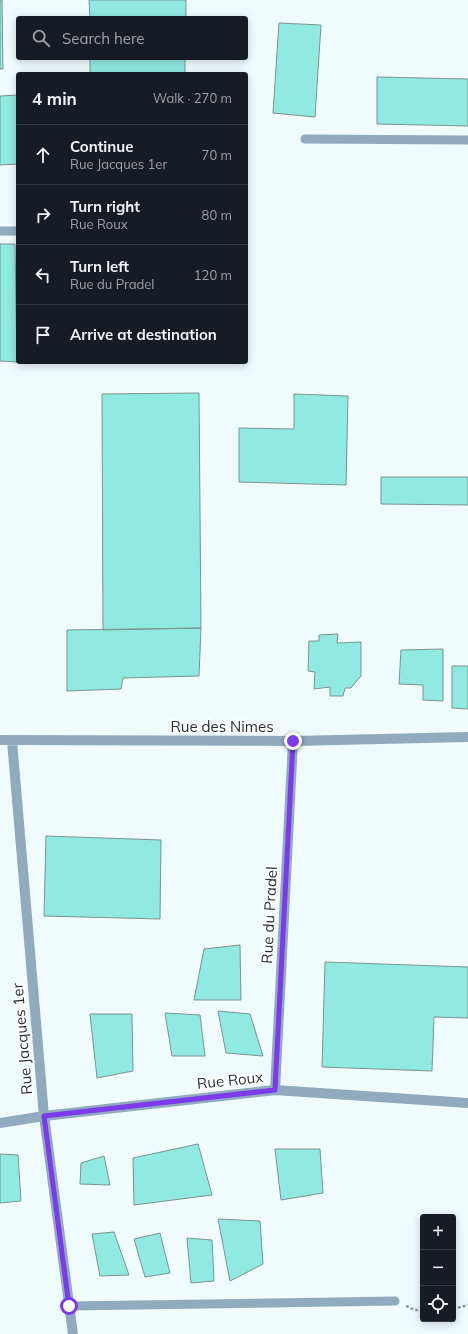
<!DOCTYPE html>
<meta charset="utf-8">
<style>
:root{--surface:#171b24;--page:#242831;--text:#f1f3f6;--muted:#9ea1a6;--line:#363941}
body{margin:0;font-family:Mulish,sans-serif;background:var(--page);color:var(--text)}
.controls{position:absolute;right:12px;bottom:12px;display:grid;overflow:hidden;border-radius:4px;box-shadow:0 2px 10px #0003}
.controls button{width:36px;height:36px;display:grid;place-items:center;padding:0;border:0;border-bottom:1px solid var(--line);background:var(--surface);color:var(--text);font:20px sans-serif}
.stop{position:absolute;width:12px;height:12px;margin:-9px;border:3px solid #7c3aed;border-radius:50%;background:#fff}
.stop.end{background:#7c3aed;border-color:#fff;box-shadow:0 1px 4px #0008}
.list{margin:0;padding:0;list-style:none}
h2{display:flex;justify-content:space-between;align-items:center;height:52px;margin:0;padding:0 16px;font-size:17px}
h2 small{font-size:13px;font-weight:400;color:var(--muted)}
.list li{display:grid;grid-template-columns:26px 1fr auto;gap:12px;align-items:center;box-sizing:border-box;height:60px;padding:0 16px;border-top:1px solid var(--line)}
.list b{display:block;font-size:15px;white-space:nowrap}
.list p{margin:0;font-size:13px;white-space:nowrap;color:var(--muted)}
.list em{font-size:13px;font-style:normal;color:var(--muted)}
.icon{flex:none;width:22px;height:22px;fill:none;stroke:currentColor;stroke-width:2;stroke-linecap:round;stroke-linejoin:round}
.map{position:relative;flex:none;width:468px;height:1334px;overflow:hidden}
.search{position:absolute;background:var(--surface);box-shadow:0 2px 10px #0003;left:16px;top:16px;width:232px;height:44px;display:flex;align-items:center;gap:10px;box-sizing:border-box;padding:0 14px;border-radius:4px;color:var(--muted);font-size:15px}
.panel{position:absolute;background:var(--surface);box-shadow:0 2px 10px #0003;left:16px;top:72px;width:232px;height:292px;border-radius:4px}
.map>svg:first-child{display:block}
</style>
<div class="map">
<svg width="468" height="1334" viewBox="0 0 468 1334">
<rect width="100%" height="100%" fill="#f0fbfd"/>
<path fill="#90eae1" stroke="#7b9491" d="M0 0H2L3 69H0Z
M89 0H186V18H90Z
M279 23 321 25 315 117 273 113Z
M90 58H185V74H90Z
M377 77 468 79V126L377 124Z
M18 95V164L0 165V96Z
M0 244H15L17 362 0 361Z
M199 393 201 628 103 630 102 394Z
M294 394 348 396 346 485 239 482V428L294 429Z
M381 477H468V505L381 504Z
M201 628 199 676 123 678 121 689 67 691V630Z
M338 634 337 643 361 642V676L351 688H345L343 696H330V687L314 689 315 672 308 671 309 641H319V635Z
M443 649V701L423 700V685L399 684 401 650Z
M452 666H468V709L452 708Z
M46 836 161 840 160 919 44 916Z
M240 945 241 1000H194L204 949Z
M325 962 468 967V1018L434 1017 432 1071 322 1067Z
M218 1011 250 1014 263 1056 226 1053Z
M165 1013 200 1015 205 1056H172Z
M90 1014H132L133 1071 97 1078Z
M198 1144 212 1195 134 1205 133 1158Z
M275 1149H320L323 1193 281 1200Z
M0 1154 18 1155 21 1201 0 1203Z
M104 1156 110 1185 80 1184 81 1163Z
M218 1219 260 1221 263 1264 230 1281Z
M114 1232 129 1275 100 1276 92 1234Z
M160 1233 170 1273 145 1277 134 1239Z
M187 1238 212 1240 214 1281 191 1283Z"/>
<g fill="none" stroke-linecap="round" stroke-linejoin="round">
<path stroke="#919c9e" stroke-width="2.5" stroke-dasharray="3 2" stroke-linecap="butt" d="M406 1306 415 1310H423
M453 1309 468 1305"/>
<path stroke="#91aabd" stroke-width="9" d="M305 139 468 140
M0 231H18
M69 1306 395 1301"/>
<path stroke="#91aabd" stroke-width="10" d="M0 740 293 741 468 737
M12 741 44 1116 73 1334
M275 1090 293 741"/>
<path stroke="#91aabd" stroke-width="10" d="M0 1123 44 1116 275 1090 468 1103"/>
</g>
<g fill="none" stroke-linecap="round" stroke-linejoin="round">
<path stroke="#7c3aed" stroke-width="5" d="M69 1306 44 1116 275 1090 293 741"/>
</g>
<g text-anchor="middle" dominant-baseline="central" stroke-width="4" stroke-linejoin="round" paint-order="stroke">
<g font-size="15" fill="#273133" stroke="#fff">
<text x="222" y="726">Rue des Nimes</text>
<text transform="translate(269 915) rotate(-87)">Rue du Pradel</text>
<text transform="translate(22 1039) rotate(-95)">Rue Jacques 1er</text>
<text transform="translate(230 1080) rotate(-6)">Rue Roux</text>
</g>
</g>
</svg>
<div class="controls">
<button>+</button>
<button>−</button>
<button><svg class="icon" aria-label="locate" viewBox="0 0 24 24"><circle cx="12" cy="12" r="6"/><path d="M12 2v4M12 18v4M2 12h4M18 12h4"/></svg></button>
</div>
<div class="stop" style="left:69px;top:1306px"></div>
<div class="stop end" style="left:293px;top:741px"></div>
<div class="search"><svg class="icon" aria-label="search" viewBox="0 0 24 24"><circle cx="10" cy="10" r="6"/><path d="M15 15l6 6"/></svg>Search here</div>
<section class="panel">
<h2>4 min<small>Walk · 270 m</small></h2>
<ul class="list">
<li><svg class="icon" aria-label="ahead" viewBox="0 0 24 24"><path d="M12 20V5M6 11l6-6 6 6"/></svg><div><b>Continue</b><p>Rue Jacques 1er</p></div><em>70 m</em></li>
<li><svg class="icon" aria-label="right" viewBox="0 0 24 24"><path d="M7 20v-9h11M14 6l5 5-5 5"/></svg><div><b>Turn right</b><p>Rue Roux</p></div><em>80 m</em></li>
<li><svg class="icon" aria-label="left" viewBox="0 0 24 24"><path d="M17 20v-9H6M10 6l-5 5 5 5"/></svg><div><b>Turn left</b><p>Rue du Pradel</p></div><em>120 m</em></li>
<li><svg class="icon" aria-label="arrive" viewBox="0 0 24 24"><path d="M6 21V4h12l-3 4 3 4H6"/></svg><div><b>Arrive at destination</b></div></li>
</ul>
</section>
</div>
